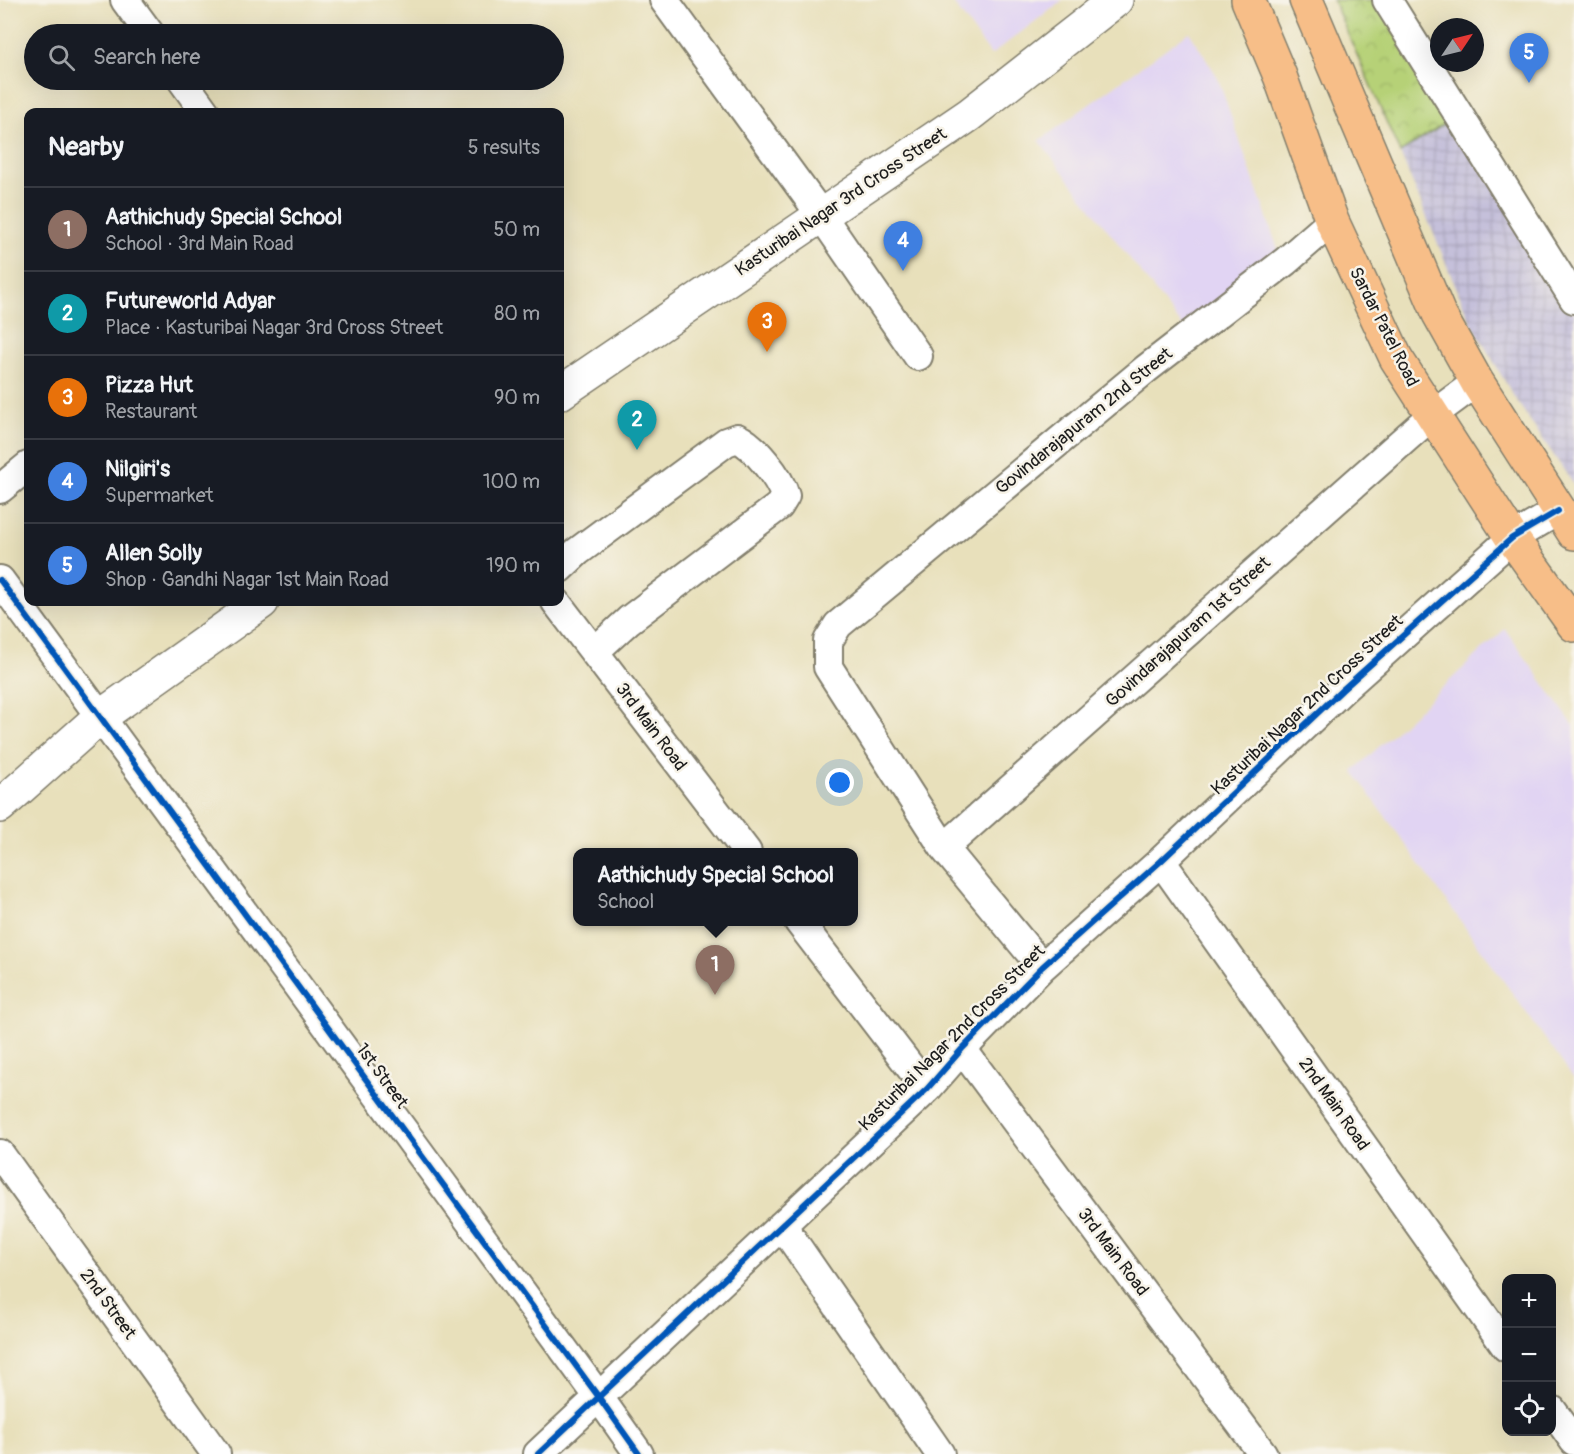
<!DOCTYPE html>
<meta charset="utf-8">
<style>
:root{--surface:#171b24;--page:#242831;--text:#f1f3f6;--muted:#9ea1a6;--line:#363941;--accent:#d690ce}
body{margin:0;font-family:Pangolin,sans-serif;background:var(--page);color:var(--text)}
.controls{position:absolute;right:18px;bottom:18px;display:grid;overflow:hidden;border-radius:12px;box-shadow:0 6px 24px #0002}
.controls button{width:54px;height:54px;display:grid;place-items:center;padding:0;border:0;border-bottom:2px solid var(--line);background:var(--surface);color:var(--text);font:30px sans-serif}
.compass{position:absolute;left:1430px;top:18px;width:54px;height:54px;border-radius:50%;background:var(--surface);box-shadow:0 6px 24px #0002;rotate:55deg}
.you{position:absolute;left:840px;top:783px;width:21px;height:21px;margin:-15px;border:4px solid #fff;border-radius:50%;background:#1a73e8;box-shadow:0 0 0 9px #1a73e833}
.badge{display:grid;place-items:center;width:39px;height:39px;border-radius:50%;background:var(--accent);color:#fff;font-size:20px;font-weight:700}
.pin{position:absolute;translate:-50% -50px;filter:drop-shadow(0 2px 3px #0008)}
.pin::after{content:'';position:absolute;top:32px;width:21px;height:18px;background:inherit;clip-path:polygon(0 0,100% 0,50% 100%)}
.popup{position:absolute;left:573px;top:848px;width:285px;height:78px;box-sizing:border-box;display:grid;place-content:center;border-radius:12px;background:var(--surface);filter:drop-shadow(0 2px 4px #0005);font-size:20px;white-space:nowrap;color:var(--muted)}
.popup b{font-size:22px;color:var(--text)}
.popup::after{content:'';position:absolute;left:50%;top:100%;margin-left:-12px;border:12px solid transparent;border-top-color:var(--surface)}
.list{margin:0;padding:0;list-style:none}
h2{display:flex;justify-content:space-between;align-items:center;height:78px;margin:0;padding:0 24px;font-size:26px}
h2 small{font-size:20px;font-weight:400;color:var(--muted)}
.list li{display:grid;grid-template-columns:39px 1fr auto;gap:18px;align-items:center;box-sizing:border-box;height:84px;padding:0 24px;border-top:2px solid var(--line)}
.list b{display:block;font-size:22px;white-space:nowrap}
.list p{margin:0;font-size:20px;white-space:nowrap;color:var(--muted)}
.list em{font-size:20px;font-style:normal;color:var(--muted)}
.icon{flex:none;width:33px;height:33px;fill:none;stroke:currentColor;stroke-width:2;stroke-linecap:round;stroke-linejoin:round}
.map{position:relative;flex:none;width:1574px;height:1454px;overflow:hidden}
.search{position:absolute;background:var(--surface);box-shadow:0 6px 24px #0002;left:24px;top:24px;width:540px;height:66px;display:flex;align-items:center;gap:15px;box-sizing:border-box;padding:0 21px;border-radius:33px;color:var(--muted);font-size:22px}
.panel{position:absolute;background:var(--surface);box-shadow:0 6px 24px #0002;left:24px;top:108px;width:540px;height:498px;border-radius:12px}
.map>svg:first-child{display:block}
</style>
<div class="map">
<svg width="1574" height="1454" viewBox="0 0 1574 1454">
<defs>
<pattern id="industrial-grid" width="8" height="8" patternUnits="userSpaceOnUse" patternTransform="scale(1.5)"><rect width="8" height="8" fill="#c5c0da"/><path d="M0 4h8M4 0v8" fill="none" stroke="#a9a4ba"/></pattern>
<pattern id="park-crowns" width="20" height="18" patternUnits="userSpaceOnUse" patternTransform="scale(1.5)"><rect width="20" height="18" fill="#b6d177"/><path d="M2 6a3 3 0 1 1 6 0M12 15a3 3 0 1 1 6 0" fill="none" stroke="#9cb366"/></pattern>
</defs>
<rect width="100%" height="100%" fill="#f7f3e8"/>
<filter id="ink" filterUnits="userSpaceOnUse"><feTurbulence type="fractalNoise" baseFrequency=".0167" numOctaves="2"/><feDisplacementMap in="SourceGraphic" scale="12" xChannelSelector="R" yChannelSelector="G"/><feConvolveMatrix kernelMatrix="1 2 1 2 8 2 1 2 1" color-interpolation-filters="sRGB"/></filter>
<filter id="wash" filterUnits="userSpaceOnUse"><feTurbulence type="fractalNoise" baseFrequency=".008" numOctaves="4" result="noise"/><feDisplacementMap in="SourceGraphic" scale="24" xChannelSelector="R" yChannelSelector="G"/><feGaussianBlur stdDeviation="1.35" result="paint"/><feColorMatrix in="noise" values="0 0 0 0 0 0 0 0 0 0 0 0 0 0 0 0 0 1.4 0 .05"/><feComposite in="paint" operator="in"/></filter>
<g filter="url(#wash)">
<rect width="100%" height="100%" fill="#e8e0bb"/>
<path fill="#e1d4f3" d="M951 0H1063L991 55Z
M1189 32 1217 76 1279 252 1183 327 1039 141Z
M1505 629 1574 726V1079L1353 771Z"/>
<path fill="url(#industrial-grid)" d="M1451 120 1574 313V485L1514 397 1470 321 1400 153Z"/>
<path fill="url(#park-crowns)" stroke="#69764a" stroke-width="1.5" d="M1333 0H1376L1451 120 1400 153Z"/>
</g>
<g filter="url(#ink)">
<g fill="none" stroke-linecap="round" stroke-linejoin="round">
<g stroke="#827e6c" stroke-width="32">
<path id="minor" d="M125 0 150 34
M664 0 821 215 918 356
M1387 0 1574 299
M182 80 205 112
M0 489 28 466
M560 568 577 552 726 442 737 438C754 445 780 478 785 496L779 506 629 620 594 652
M0 580 598 1396 639 1454
M556 602 747 852
M944 848 1431 416 1477 382
M1161 861 1506 1347
M799 922 927 1089
M1042 967 944 848 828 667V641L838 625 1146 369 1286 261 1332 221
M962 1049 1263 1454
M0 1154 216 1454
M782 1225 940 1454
M1552 1410 1574 1441
M538 1454 927 1089 962 1049 1042 967 1161 861 1342 690 1512 538 1558 511"/>
</g>
<g stroke="#827e6c" stroke-width="36">
<path id="tertiary" d="M560 393 969 115 1116 0
M0 806 100 717 262 602"/>
</g>
<g stroke="#827e6c" stroke-width="36">
<path id="primary" d="M1248 0 1280 76 1332 221 1396 358 1512 538 1574 625
M1306 0 1439 314 1477 382 1574 533"/>
</g>
<use href="#minor" stroke="#fff" stroke-width="28"/>
<use href="#tertiary" stroke="#fff" stroke-width="33"/>
<use href="#primary" stroke="#f7be88" stroke-width="33"/>
<g stroke="#f7f3e8" stroke-width="10">
<path id="cycleway" d="M0 580 598 1396 639 1454
M538 1454 927 1089 962 1049 1042 967 1161 861 1342 690 1512 538 1558 511"/>
</g>
<use href="#cycleway" stroke="#0057b8" stroke-width="6"/>
</g>
</g>
<g text-anchor="middle" dominant-baseline="central" stroke-width="5" stroke-linejoin="round" paint-order="stroke">
<g font-size="18" fill="#1c1c1c" stroke="#f7f3e8">
<text transform="translate(841 202) rotate(-34)">Kasturibai Nagar 3rd Cross Street</text>
<text transform="translate(1384 327) rotate(63)">Sardar Patel Road</text>
<text transform="translate(1084 421) rotate(-39)">Govindarajapuram 2nd Street</text>
<text transform="translate(1188 632) rotate(-42)">Govindarajapuram 1st Street</text>
<text transform="translate(1307 705) rotate(-43)">Kasturibai Nagar 2nd Cross Street</text>
<text transform="translate(651 727) rotate(53)">3rd Main Road</text>
<text transform="translate(952 1038) rotate(-45)">Kasturibai Nagar 2nd Cross Street</text>
<text transform="translate(382 1076) rotate(54)">1st Street</text>
<text transform="translate(1334 1104) rotate(55)">2nd Main Road</text>
<text transform="translate(1113 1252) rotate(53)">3rd Main Road</text>
<text transform="translate(108 1304) rotate(54)">2nd Street</text>
</g>
</g>
</svg>
<div class="controls">
<button>+</button>
<button>−</button>
<button><svg class="icon" aria-label="locate" viewBox="0 0 24 24"><circle cx="12" cy="12" r="6"/><path d="M12 2v4M12 18v4M2 12h4M18 12h4"/></svg></button>
</div>
<svg class="compass" viewBox="-18 -18 36 36"><path d="M0-13l5 13h-10z" fill="#e53935"/><path d="M0 13l5-13h-10z" fill="#9ea1a6"/></svg>
<div class="you"></div>
<div class="pin badge" style="left:715px;top:995px;background:#8d6e63">1</div>
<div class="popup"><b>Aathichudy Special School</b>School</div>
<div class="pin badge" style="left:637px;top:450px;background:#0f9aa8">2</div>
<div class="pin badge" style="left:767px;top:352px;background:#e8710a">3</div>
<div class="pin badge" style="left:903px;top:271px;background:#3f7fe0">4</div>
<div class="pin badge" style="left:1529px;top:83px;background:#3f7fe0">5</div>
<div class="search"><svg class="icon" aria-label="search" viewBox="0 0 24 24"><circle cx="10" cy="10" r="6"/><path d="M15 15l6 6"/></svg>Search here</div>
<section class="panel">
<h2>Nearby<small>5 results</small></h2>
<ul class="list">
<li><span class="badge" style="background:#8d6e63">1</span><div><b>Aathichudy Special School</b><p>School · 3rd Main Road</p></div><em>50 m</em></li>
<li><span class="badge" style="background:#0f9aa8">2</span><div><b>Futureworld Adyar</b><p>Place · Kasturibai Nagar 3rd Cross Street</p></div><em>80 m</em></li>
<li><span class="badge" style="background:#e8710a">3</span><div><b>Pizza Hut</b><p>Restaurant</p></div><em>90 m</em></li>
<li><span class="badge" style="background:#3f7fe0">4</span><div><b>Nilgiri's</b><p>Supermarket</p></div><em>100 m</em></li>
<li><span class="badge" style="background:#3f7fe0">5</span><div><b>Allen Solly</b><p>Shop · Gandhi Nagar 1st Main Road</p></div><em>190 m</em></li>
</ul>
</section>
</div>
